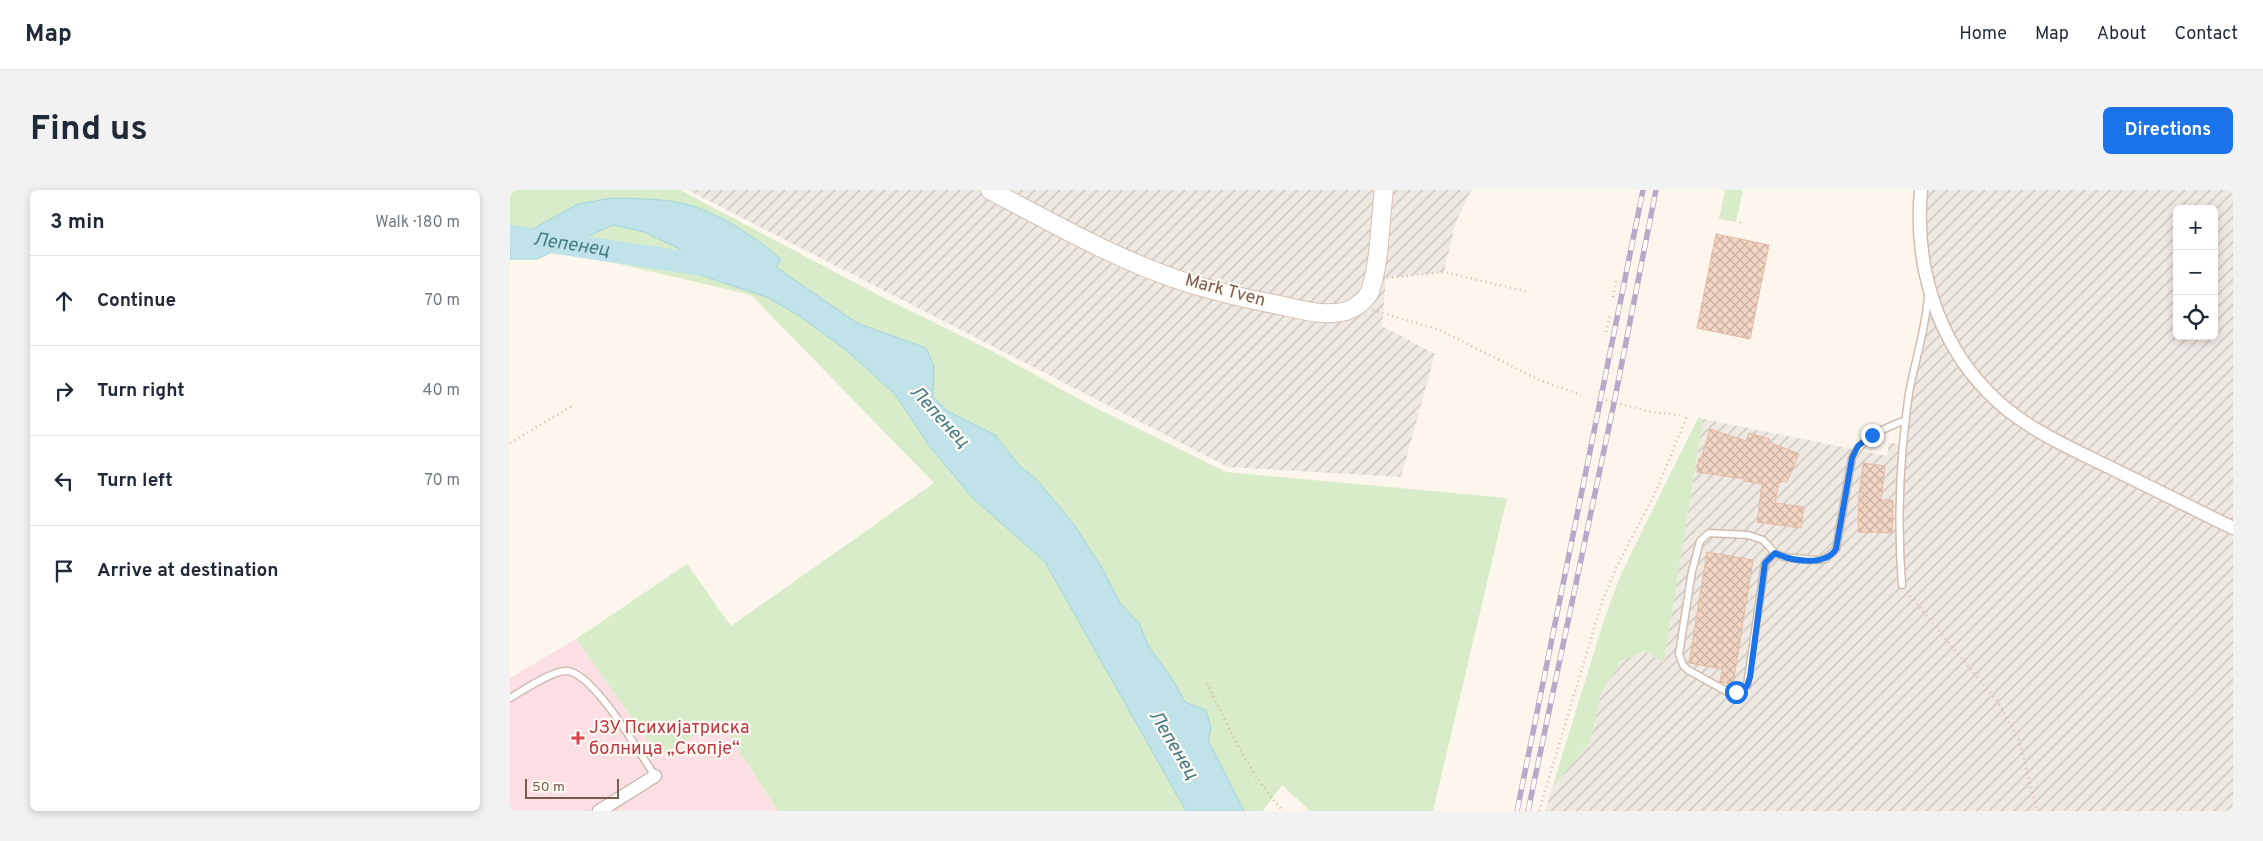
<!DOCTYPE html>
<meta charset="utf-8">
<style>
:root{--surface:#fff;--page:#f2f2f3;--text:#1f2937;--muted:#747a83;--line:#e0e1e3;--accent:#1a73e8}
body{margin:0;font-family:Overpass,sans-serif;background:var(--page);color:var(--text)}
.controls{position:absolute;right:15px;top:15px;display:grid;overflow:hidden;border-radius:8px;box-shadow:0 2px 8px #0003}
.controls button{width:45px;height:45px;display:grid;place-items:center;padding:0;border:0;border-bottom:1px solid var(--line);background:var(--surface);color:var(--text);font:25px sans-serif}
.scale{position:absolute;left:15px;bottom:12px;width:94px;box-sizing:border-box;padding-left:5px;border:2px solid #7a5c4d;border-top:0;font-size:14px;line-height:18px;white-space:nowrap;color:#7a5c4d;-webkit-text-stroke:4px #fffaf3;paint-order:stroke}
.stop{position:absolute;width:15px;height:15px;margin:-11px;border:4px solid #1a73e8;border-radius:50%;background:#fff}
.stop.end{background:#1a73e8;border-color:#fff;box-shadow:0 1px 5px #0008}
.list{margin:0;padding:0;list-style:none}
h2{display:flex;justify-content:space-between;align-items:center;height:65px;margin:0;padding:0 20px;font-size:21px}
h2 small{font-size:16px;font-weight:400;color:var(--muted)}
.list li{display:grid;grid-template-columns:32px 1fr auto;gap:15px;align-items:center;box-sizing:border-box;height:90px;padding:0 20px;border-top:1px solid var(--line)}
.list b{display:block;font-size:19px;white-space:nowrap}
.list em{font-size:16px;font-style:normal;color:var(--muted)}
.icon{flex:none;width:28px;height:28px;fill:none;stroke:currentColor;stroke-width:2;stroke-linecap:round;stroke-linejoin:round}
.map{position:relative;flex:none;width:1723px;height:621px;overflow:hidden;border-radius:8px}
header{display:flex;align-items:center;gap:30px;box-sizing:border-box;height:70px;padding:0 25px;background:var(--surface);border-bottom:1px solid var(--line)}
header strong{font-size:24px}
nav{display:flex;gap:28px;margin-inline-start:auto;font-size:18px}
.intro{display:flex;align-items:center;justify-content:space-between;box-sizing:border-box;height:120px;padding:0 30px}
h1{margin:0;font-size:35px}
.button{padding:12px 22px;border-radius:8px;background:var(--accent);color:#fff;font-size:18px;font-weight:700}
main{display:flex;gap:30px;padding:0 30px}
aside{flex:1;background:var(--surface);border-radius:8px;box-shadow:0 2px 8px #0003}
.map>svg:first-child{display:block}
</style>
<header>
<strong>Map</strong>
<nav><a>Home</a><a>Map</a><a>About</a><a>Contact</a></nav>
</header>
<div class="intro"><h1>Find us</h1><a class="button">Directions</a></div>
<main>
<aside>
<h2>3 min<small>Walk · 180 m</small></h2>
<ul class="list">
<li><svg class="icon" aria-label="ahead" viewBox="0 0 24 24"><path d="M12 20V5M6 11l6-6 6 6"/></svg><div><b>Continue</b></div><em>70 m</em></li>
<li><svg class="icon" aria-label="right" viewBox="0 0 24 24"><path d="M7 20v-9h11M14 6l5 5-5 5"/></svg><div><b>Turn right</b></div><em>40 m</em></li>
<li><svg class="icon" aria-label="left" viewBox="0 0 24 24"><path d="M17 20v-9H6M10 6l-5 5 5 5"/></svg><div><b>Turn left</b></div><em>70 m</em></li>
<li><svg class="icon" aria-label="arrive" viewBox="0 0 24 24"><path d="M6 21V4h12l-3 4 3 4H6"/></svg><div><b>Arrive at destination</b></div></li>
</ul>
</aside>
<div class="map">
<svg width="1723" height="621" viewBox="0 0 1723 621">
<defs>
<pattern id="industrial-furrows" width="10" height="10" patternUnits="userSpaceOnUse" patternTransform="scale(1.25)"><rect width="10" height="10" fill="#efe9e4"/><path d="M-1 1l2-2M0 10L10 0M9 11l2-2" fill="none" stroke="#c7c0bb"/></pattern>
<pattern id="building-cross-hatch" width="8" height="8" patternUnits="userSpaceOnUse" patternTransform="scale(1.25)"><rect width="8" height="8" fill="#f3d5c3"/><path d="M0 0l8 8M0 8l8-8" fill="none" stroke="#cab0a1"/></pattern>
</defs>
<rect width="100%" height="100%" fill="#fdf6ec"/>
<path fill="url(#industrial-furrows)" fill-rule="evenodd" d="M178 0H961L946 32 934 82 876 88 872 136 925 164 891 287 718 277Z
M1411 0H1723V621H1035L1042 598 1080 552 1091 504 1111 471 1134 461 1154 472 1193 229 1377 266 1379 253 1393 254 1400 201 1416 130ZM1667 19H1704V146H1667Z"/>
<path fill="#fbdfe3" d="M66 449 149 565 210 531 268 621H0V488Z"/>
<path fill="#d8ecc9" d="M0 0H170L374 108 480 160 578 214 716 282 997 308 923 621H800L772 595 753 621H268L210 531 149 566 66 449 177 374 221 436 424 293 241 105 97 71 0 57Z
M1215 0H1233L1226 32 1209 29Z
M1188 228 1193 229 1154 472 1134 461 1111 471 1091 504 1080 552 1042 598 1094 430 1110 386Z"/>
<path fill="#bfe3e8" stroke="#a5d3da" d="M102 8C129 9 161 8 186 17 218 29 245 47 271 69L266 77 347 133 416 158 424 176 423 207 439 222 485 245 510 276 527 290 563 333 592 378 610 413 629 433 639 457 661 487 675 512 696 520 701 538 698 550 734 621H676L535 372 462 307 420 257 385 204 336 160 289 126 259 108 187 84 170 59 134 42 103 35 27 69H0V39L21 40 68 14Z"/>
<g fill="none" stroke-linecap="round" stroke-linejoin="round">
<path stroke="#bfe3e8" stroke-width="22" id="s1" d="M0 46 200 76 208 79"/>
</g>
<path fill="url(#building-cross-hatch)" stroke="#e6bba3" d="M1206 44 1259 55 1240 149 1187 138Z
M1200 239 1236 251 1239 243 1260 249 1259 252 1289 264 1277 292 1269 291 1265 313 1294 317 1291 338 1247 332 1252 294 1234 291 1235 289 1187 282 1189 268 1191 269Z
M1353 273 1375 276 1371 310H1383L1382 343 1348 342 1349 307Z
M1197 362 1243 370 1223 494 1210 492 1212 479 1179 473Z"/>
<g fill="none" stroke-linecap="round" stroke-linejoin="round">
<g stroke="#d1beb0" stroke-width="9">
<path id="lane" d="M1265 363 1255 373 1237 496 1226 501 1218 502 1178 480 1173 475 1169 464 1182 381 1190 351 1199 343 1238 345 1253 350 1265 363 1273 367 1307 370 1315 369 1326 359 1342 268C1353 247 1374 238 1396 230
M1392 395C1387 332 1390 265 1399 203 1405 170 1416 139 1418 105
M0 508C14 500 40 482 55 481 82 479 130 564 145 586"/>
</g>
<g stroke="#d1beb0" stroke-width="15">
<path id="street" d="M1411 0C1404 73 1426 149 1478 202 1510 236 1556 256 1597 276 1639 297 1681 317 1723 338
M89 621 145 586"/>
</g>
<g stroke="#d6c0b0" stroke-width="20">
<path id="secondary" d="M480 0C544 34 609 71 678 93 710 103 742 110 774 116 795 121 829 130 848 115 852 112 858 106 860 101 870 74 870 29 874 0"/>
</g>
<path stroke="#d9b8a5" stroke-width="2.5" stroke-dasharray="1 4" stroke-linecap="butt" d="M1230 33 1231 29
M877 88 934 82 1019 102
M1103 107 1106 90
M863 120 930 140 1027 189 1071 205
M1096 142 1100 125
M1091 209 1142 222 1170 225
M0 253 62 216
M1397 402 1490 515 1509 550 1527 621
M697 493C719 538 739 584 773 621
M1029 621 1093 409 1108 374 1147 299 1177 226"/>
<use href="#lane" stroke="#fff" stroke-width="6"/>
<use href="#street" stroke="#fff" stroke-width="12"/>
<use href="#secondary" stroke="#fff" stroke-width="18"/>
<g stroke="#b9a8c9" stroke-width="5.5">
<path id="rail" d="M1007 621 1133 0
M1018 621 1104 213 1146 0"/>
</g>
<use href="#rail" stroke="#fffaf3" stroke-width="4" stroke-dasharray="11" stroke-linecap="butt"/>
</g>
<g fill="none" stroke-linecap="round" stroke-linejoin="round">
<path stroke="#1a73e8" stroke-width="6" d="M1226 502 1237 496 1240 487 1255 373 1265 363C1281 371 1315 377 1326 359L1342 268 1348 256 1362 245"/>
</g>
<path fill="#e0444e" stroke="#fffaf3" stroke-width="2" d="M65.5 540.5h5v5h5v5h-5v5h-5v-5h-5v-5h5z"/>
<g text-anchor="middle" dominant-baseline="central" stroke-width="4.5" stroke-linejoin="round" paint-order="stroke">
<g font-size="18" fill="#7a5c4d" stroke="#fffaf3">
<text transform="translate(715 101) rotate(15)">Mark Tven</text>
</g>
<g font-size="18" fill="#be3a42" stroke="#fffaf3" text-anchor="start">
<text x="79" y="538">ЈЗУ Психијатриска<tspan x="79" dy="21">болница „Скопје“</tspan></text>
</g>
<g font-size="19" font-style="italic" fill="#437c86" stroke="#fffaf3">
<text stroke="none"><textPath href="#s1" startOffset="62">Лепенец</textPath></text>
<text transform="translate(429 227) rotate(47)">Лепенец</text>
<text transform="translate(663 555) rotate(59)">Лепенец</text>
</g>
</g>
</svg>
<div class="controls">
<button>+</button>
<button>−</button>
<button><svg class="icon" aria-label="locate" viewBox="0 0 24 24"><circle cx="12" cy="12" r="6"/><path d="M12 2v4M12 18v4M2 12h4M18 12h4"/></svg></button>
</div>
<div class="scale">50 m</div>
<div class="stop" style="left:1226px;top:502px"></div>
<div class="stop end" style="left:1362px;top:245px"></div>
</div>
</main>
